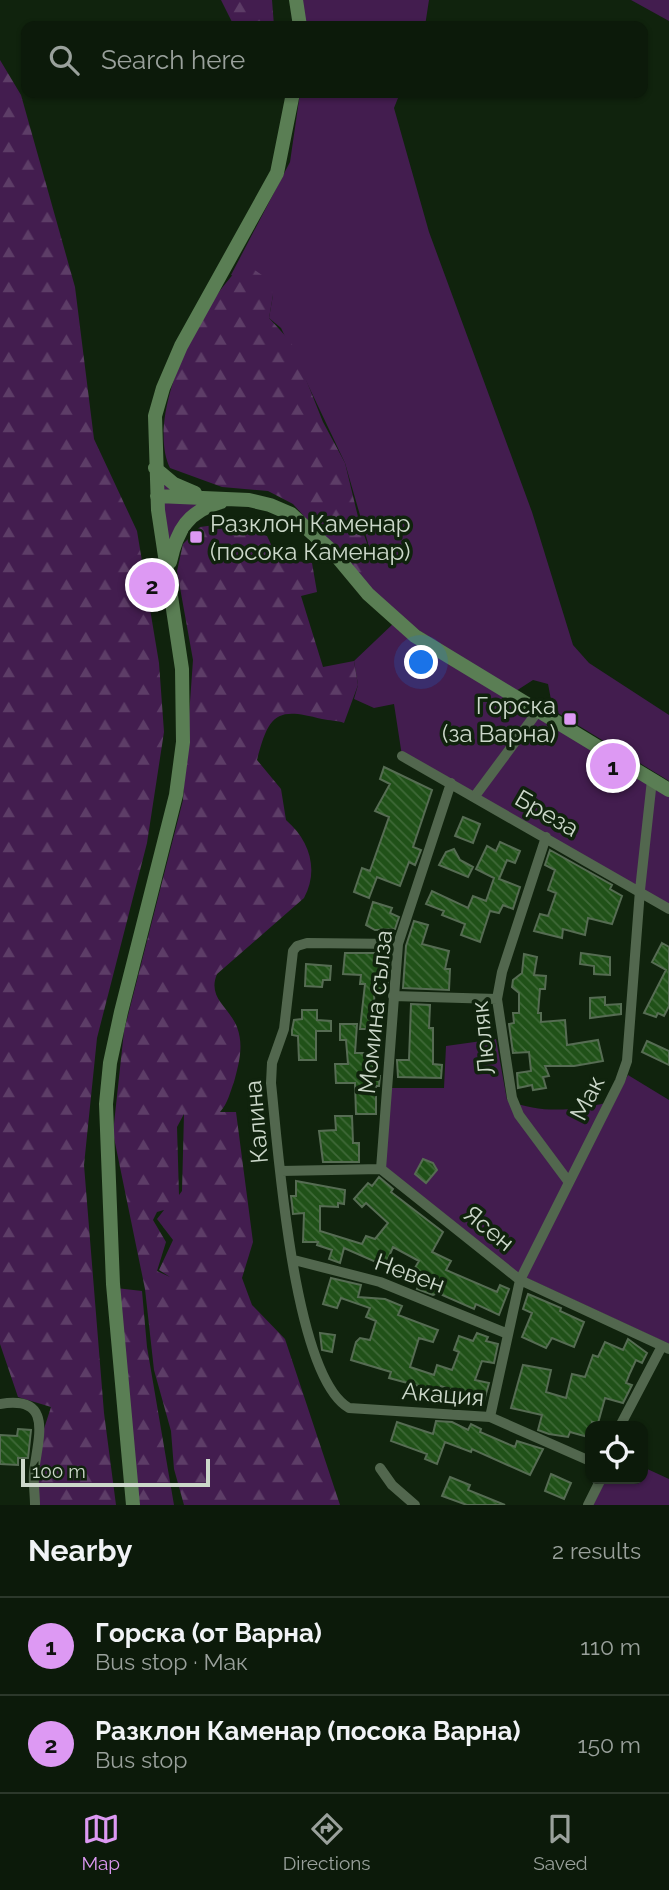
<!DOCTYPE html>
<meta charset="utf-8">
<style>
:root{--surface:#0c1a0a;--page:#152313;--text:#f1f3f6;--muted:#9aa19c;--line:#2c382b;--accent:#dd99f3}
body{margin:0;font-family:Raleway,sans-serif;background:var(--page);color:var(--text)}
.controls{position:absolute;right:21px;bottom:21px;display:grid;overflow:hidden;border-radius:14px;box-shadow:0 2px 5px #0004}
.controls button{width:63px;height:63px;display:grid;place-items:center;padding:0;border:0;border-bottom:2px solid var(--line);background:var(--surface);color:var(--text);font:35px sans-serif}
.scale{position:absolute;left:21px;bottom:18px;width:189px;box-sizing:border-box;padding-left:7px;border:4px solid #ccd8ca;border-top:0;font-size:19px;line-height:24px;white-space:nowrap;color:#ccd8ca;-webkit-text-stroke:5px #10230d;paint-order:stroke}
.you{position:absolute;left:422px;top:663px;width:24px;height:24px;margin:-18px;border:5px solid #fff;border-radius:50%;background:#1a73e8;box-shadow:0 0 0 10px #1a73e833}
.badge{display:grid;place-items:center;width:46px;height:46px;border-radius:50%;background:var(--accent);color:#111;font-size:23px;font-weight:700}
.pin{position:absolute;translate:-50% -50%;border:4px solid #fff;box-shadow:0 2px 7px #0006}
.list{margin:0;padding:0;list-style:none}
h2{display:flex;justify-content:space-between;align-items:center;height:91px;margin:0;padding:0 28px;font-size:30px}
h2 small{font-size:23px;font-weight:400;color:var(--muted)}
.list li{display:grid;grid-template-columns:46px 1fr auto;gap:21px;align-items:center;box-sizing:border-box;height:98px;padding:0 28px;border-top:2px solid var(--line)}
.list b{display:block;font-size:26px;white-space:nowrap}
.list p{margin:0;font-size:23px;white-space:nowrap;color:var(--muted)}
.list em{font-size:23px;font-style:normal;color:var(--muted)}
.icon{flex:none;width:38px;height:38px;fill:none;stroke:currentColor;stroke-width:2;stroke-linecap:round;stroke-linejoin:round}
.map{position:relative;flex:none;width:669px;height:1505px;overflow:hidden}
.search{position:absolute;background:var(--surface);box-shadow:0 2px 5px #0004;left:21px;right:21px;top:21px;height:77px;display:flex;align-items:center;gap:18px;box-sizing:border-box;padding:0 24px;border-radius:14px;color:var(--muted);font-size:26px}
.sheet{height:287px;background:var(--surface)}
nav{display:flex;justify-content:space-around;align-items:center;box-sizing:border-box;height:98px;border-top:2px solid var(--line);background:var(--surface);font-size:19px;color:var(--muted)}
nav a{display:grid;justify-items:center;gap:4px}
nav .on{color:var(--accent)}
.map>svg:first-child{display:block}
</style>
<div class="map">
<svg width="669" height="1505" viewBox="0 0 669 1505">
<defs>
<pattern id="forest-firs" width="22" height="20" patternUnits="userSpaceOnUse" patternTransform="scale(1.75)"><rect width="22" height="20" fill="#431d4f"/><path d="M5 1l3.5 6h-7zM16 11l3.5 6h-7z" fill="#5d3d67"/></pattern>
<pattern id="building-back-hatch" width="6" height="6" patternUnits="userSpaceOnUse" patternTransform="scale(1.75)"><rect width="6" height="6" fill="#205118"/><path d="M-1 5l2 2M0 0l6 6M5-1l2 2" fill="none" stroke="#3f6938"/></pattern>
</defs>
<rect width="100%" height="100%" fill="#10230d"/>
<path fill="#431d4f" d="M297 0H429L425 26H300Z
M631 0H669V21Z
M300 93H400L394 108 429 232 532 512 573 645 589 663 669 715V781L553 710 548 684 533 680 516 691 468 664 391 611 359 577 368 543 345 463 281 328 269 318 273 295 231 275 290 162Z
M165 478 227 500 196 512 168 570 158 510Z
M396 621 669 790V909L402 756 394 704 374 708 354 699 358 685 354 661Z
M496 1039 507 1100C544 1115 577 1110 614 1101L628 1075 669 1100V1344L518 1274 385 1168 390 1088H444L446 1046Z
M643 1467 669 1479V1505H587L601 1479H643Z"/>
<path fill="url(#forest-firs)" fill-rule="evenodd" d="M221 0H272L274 26H234Z
M0 60 21 95 75 287 94 439 137 531 159 663 164 732 147 843 97 1038 84 1165 104 1413 116 1505H37L33 1463 51 1407 18 1397 0 1344Z
M245 263 269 280 273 295 269 318 291 342 323 422 345 463 359 521 376 568V576L368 580 359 577 293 504 268 491 222 487 170 468C144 414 203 298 245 263Z
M222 524 267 536 278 559 312 563 317 592 301 596 323 667 354 661 358 685 344 723C337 720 330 721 322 719 277 707 269 713 257 760L281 789 286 820C310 841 319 870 304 898L217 974C207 998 229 1007 237 1027 244 1046 239 1063 234 1082 230 1092 228 1103 220 1112H236L253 1242 242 1278 252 1305 285 1339 340 1505H184L174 1469 171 1431 154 1370 145 1289 113 1133 124 1031 183 800 193 660 177 571 183 544 200 527ZM184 1114 182 1191 179 1195 177 1127ZM164 1210 157 1219 173 1240 159 1270 170 1277 157 1271 166 1242 153 1220 157 1212Z
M116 1288 142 1291 147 1347 174 1505H138Z"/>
<path fill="url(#building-back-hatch)" stroke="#566c53" stroke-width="2" d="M384 767 432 790 413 847 421 850 415 865 409 862 400 886 377 877 369 898 354 892 362 868 370 871 389 817 375 811 390 784 380 779Z
M463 817 480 824 473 843 455 836Z
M500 842 520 851 515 863 507 860 499 879 520 887 513 909 503 905 499 913 490 911 480 942 461 935 465 924 442 915 444 911 426 904 432 891 468 908 473 896 486 901 494 878 476 869 487 846 496 851Z
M454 849 460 860 473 867 468 877 439 865 446 852Z
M550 850 612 885 610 889 622 896 612 924 588 918 585 935 563 929 562 938 534 931 540 914 548 916 556 893 548 890 555 870 545 865Z
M373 902 392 908 390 913 399 917 395 929 375 930 366 925Z
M414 921 428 925 422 944 449 951 445 969H450L449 990 403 988 406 946Z
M662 943 669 947V1006L664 1016 658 1013 656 1017 644 1013 666 970 652 962Z
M345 953H389L387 992 374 994 376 1029H360L365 984H360L361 975 343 974Z
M581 953 610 957V975L594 974V966L580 964Z
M524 954 537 957 534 975 546 976 545 989H540L538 1013H541V1022L565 1020 567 1045 598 1040 603 1061 574 1066H545L549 1076 543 1077 546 1088 533 1090 532 1085 518 1088 517 1073 531 1071 529 1052 513 1053 509 1024 514 1023 513 1013H519V993L512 987 513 980 522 973Z
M306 964 331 966 330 980H323L322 987 305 986Z
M605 997V1005L621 1004V1014L590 1018V998Z
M411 1004 430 1005 429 1028H433V1064L442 1065 441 1078 398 1077 397 1060H409Z
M302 1010H317V1020L331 1021V1031H316V1060H299L298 1036 292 1035V1030L294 1020 302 1019Z
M340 1024H357L355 1053H372L374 1076H380L379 1086H376V1114H356L355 1083H336L335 1064H348L346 1040H340Z
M647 1041 669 1051V1065L642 1052Z
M335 1116H352L353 1143H359V1162H323L319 1131 336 1130Z
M423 1159 433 1163 437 1170 426 1183 415 1174Z
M379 1177 393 1189 391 1192 443 1232 432 1252 451 1261 446 1270 497 1292 500 1285 509 1289 499 1315 476 1304 474 1309 438 1293 433 1295 417 1289 423 1276 413 1271 419 1261 393 1247 385 1266 344 1248 340 1263 329 1259 332 1250 317 1245 318 1242H303L304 1213 293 1214 292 1204 291 1196H296V1181L345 1190 344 1204 338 1203V1207L320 1206V1231L362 1244 366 1236 375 1239 388 1223 366 1203 362 1207 354 1199 368 1183 372 1186Z
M331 1278 361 1285 358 1297 385 1299 402 1306 398 1315 438 1330 433 1342 419 1338 410 1367 434 1375 437 1365 452 1370 459 1352 454 1350 459 1336 473 1341 477 1333 488 1337 486 1341 498 1344 494 1363 482 1361 475 1380 489 1383 484 1401 441 1386 439 1395 429 1392 430 1389 389 1378 391 1372 351 1360 356 1342 360 1338 370 1340 376 1321 366 1317 370 1308 341 1298 337 1308 323 1304Z
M528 1294 561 1308 560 1311 584 1322 574 1347 552 1338 546 1348 522 1337 532 1313 523 1309Z
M320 1333 335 1335 332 1352 322 1350Z
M628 1339 647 1353 642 1363 636 1360 630 1373 626 1383 632 1385 623 1403 605 1398 598 1423 592 1422 588 1437 570 1432 568 1437 549 1434 538 1430 542 1415 511 1408 523 1365 551 1370 546 1392 566 1398 572 1374 585 1377 593 1355 598 1357 605 1342 623 1350Z
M436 1421 452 1422 468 1430 471 1424 481 1429 480 1432 515 1447 517 1441 543 1449 530 1475 472 1449 471 1452 445 1442 437 1464 425 1459 427 1454 391 1441 397 1422 433 1434Z
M18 1429 31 1430 28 1458H18V1465L0 1464V1435L17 1436Z
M551 1474 571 1483 564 1499 545 1491Z
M450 1477 470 1485 468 1490 505 1505H467L442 1496Z"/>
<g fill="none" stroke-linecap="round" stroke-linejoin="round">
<path stroke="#52674e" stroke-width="10" d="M402 756 669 909
M475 796 538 711
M546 837 502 972 497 999 512 1098 519 1115 568 1181
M398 944 307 943 297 946 293 951 284 1029 272 1063 271 1083C278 1147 293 1376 349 1408L490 1417 590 1461
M393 996 497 999
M381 1169 398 944 451 783
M281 1171 381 1169 520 1280 669 1349
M294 1260 380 1282 508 1334
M0 1404C54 1395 38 1437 34 1472 33 1483 35 1494 35 1505
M490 1417 520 1280 620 1081 627 1061 640 890 652 780
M620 1426 662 1346
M380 1468 392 1485 415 1505
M588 1505 601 1479"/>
<path stroke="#5a7e54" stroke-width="14" d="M296 0 300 26
M155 468 174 484 195 493
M157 496 249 500 270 505 291 514 333 552 368 594 415 636 669 790
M170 562C177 530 188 511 221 502
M133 1505 113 1284 106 1104 110 1063 121 1012 176 795 183 742 182 669 158 510 155 416 163 388 181 346 277 173 293 93"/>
</g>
<g fill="#dd99f3" stroke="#10230d" stroke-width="2.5">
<rect x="189" y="530" width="14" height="14" rx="3.5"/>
<rect x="563" y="712" width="14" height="14" rx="3.5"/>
</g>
<g text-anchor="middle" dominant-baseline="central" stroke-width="7" stroke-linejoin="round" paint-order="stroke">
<g font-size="24" fill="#ccd8ca" stroke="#10230d" text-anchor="start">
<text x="210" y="523">Разклон Каменар<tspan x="210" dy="28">(посока Каменар)</tspan></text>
<text x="556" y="705" text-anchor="end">Горска<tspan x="556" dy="28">(за Варна)</tspan></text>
</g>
<g font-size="24" fill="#ccd8ca" stroke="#10230d">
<text transform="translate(547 813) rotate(30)">Бреза</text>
<text transform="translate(375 1012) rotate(-84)">Момина сълза</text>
<text transform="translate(483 1038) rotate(-96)">Люляк</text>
<text transform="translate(587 1098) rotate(-63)">Мак</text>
<text transform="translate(256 1122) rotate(-95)">Калина</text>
<text transform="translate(489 1228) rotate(39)">Ясен</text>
<text transform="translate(410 1273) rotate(20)">Невен</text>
<text transform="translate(443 1394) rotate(5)">Акация</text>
</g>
</g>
</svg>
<div class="controls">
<button><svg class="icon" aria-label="locate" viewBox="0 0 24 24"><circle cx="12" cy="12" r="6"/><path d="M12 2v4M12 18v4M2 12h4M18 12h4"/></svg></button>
</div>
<div class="scale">100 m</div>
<div class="you"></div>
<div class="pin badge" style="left:613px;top:766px">1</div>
<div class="pin badge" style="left:152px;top:585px">2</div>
<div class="search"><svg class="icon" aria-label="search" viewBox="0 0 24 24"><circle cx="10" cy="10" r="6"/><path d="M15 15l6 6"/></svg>Search here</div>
</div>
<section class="sheet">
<h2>Nearby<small>2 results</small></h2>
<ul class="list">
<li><span class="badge">1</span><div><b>Горска (от Варна)</b><p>Bus stop · Мак</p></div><em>110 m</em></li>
<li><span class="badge">2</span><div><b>Разклон Каменар (посока Варна)</b><p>Bus stop</p></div><em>150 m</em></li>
</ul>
</section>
<nav>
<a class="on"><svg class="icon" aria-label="map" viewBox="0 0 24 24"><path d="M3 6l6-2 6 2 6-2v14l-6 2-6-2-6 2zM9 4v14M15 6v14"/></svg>Map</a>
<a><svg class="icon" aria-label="directions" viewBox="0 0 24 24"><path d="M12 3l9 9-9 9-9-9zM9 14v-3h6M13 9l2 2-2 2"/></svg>Directions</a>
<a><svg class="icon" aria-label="saved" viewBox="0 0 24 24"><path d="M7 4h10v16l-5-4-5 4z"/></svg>Saved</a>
</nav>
